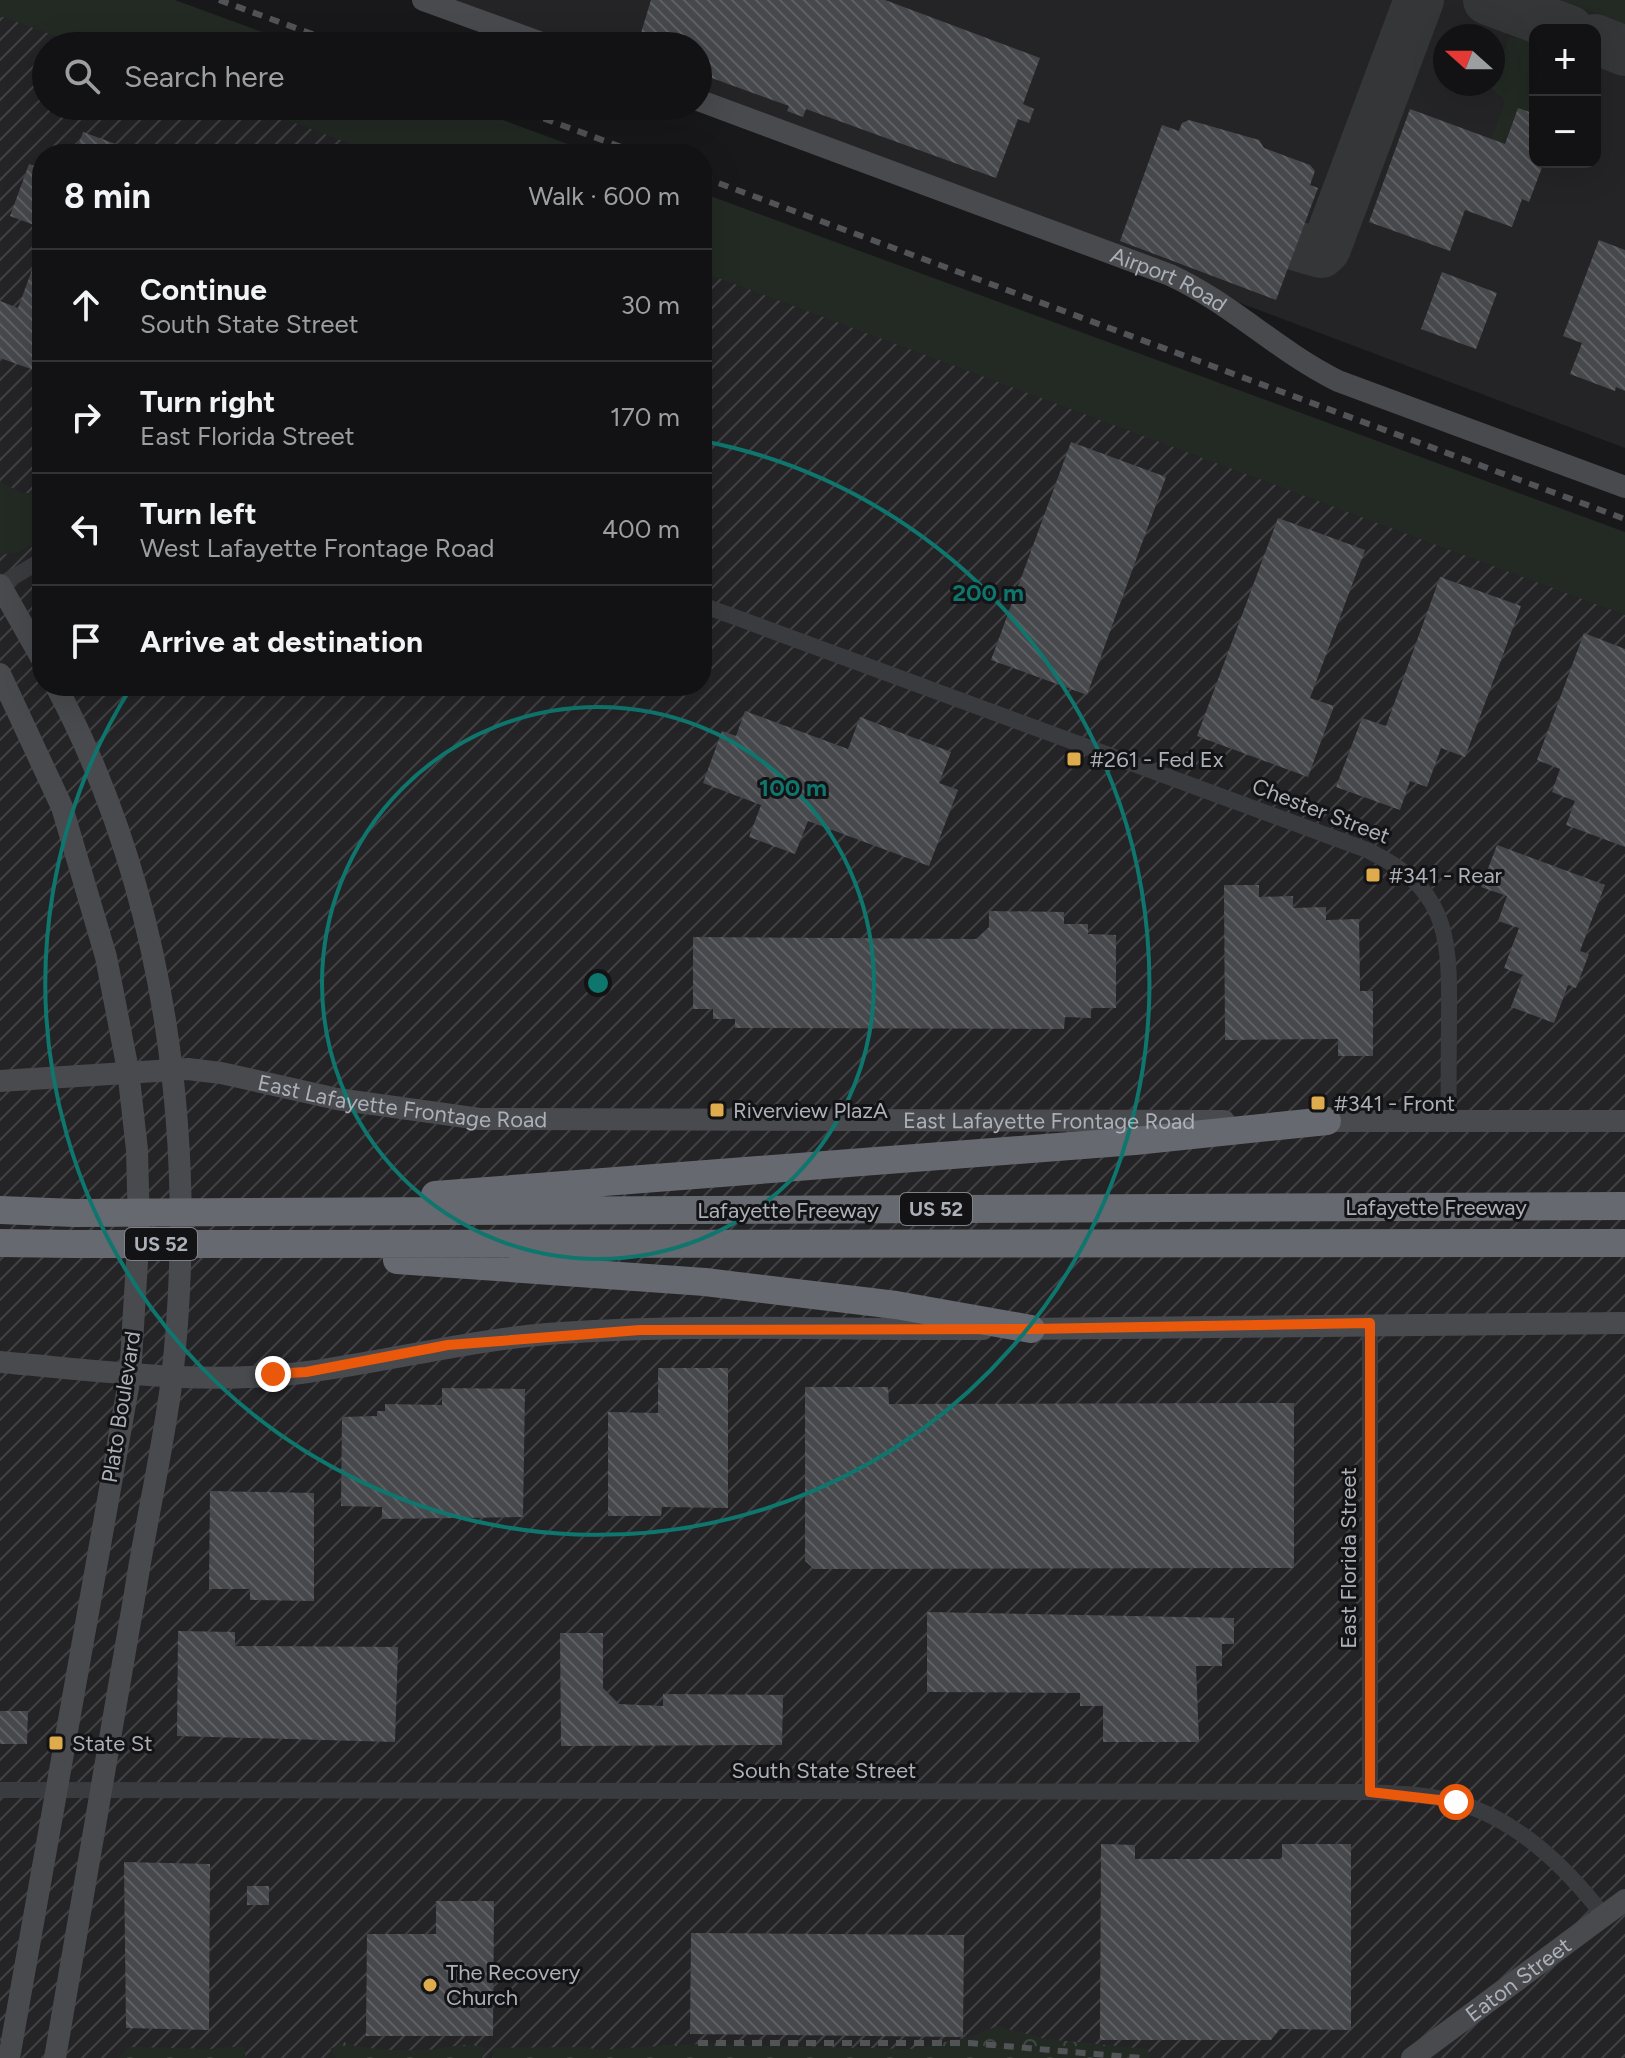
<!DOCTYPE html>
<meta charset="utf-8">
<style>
:root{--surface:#121214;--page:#1f2022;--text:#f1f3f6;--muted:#9c9ea0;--line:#313234}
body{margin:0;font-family:Figtree,sans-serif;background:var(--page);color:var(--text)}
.controls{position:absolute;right:24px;top:24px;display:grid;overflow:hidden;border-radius:16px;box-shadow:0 8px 32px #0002}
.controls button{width:72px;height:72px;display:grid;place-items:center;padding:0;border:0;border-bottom:2px solid var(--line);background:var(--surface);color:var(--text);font:40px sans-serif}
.compass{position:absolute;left:1433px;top:24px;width:72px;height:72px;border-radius:50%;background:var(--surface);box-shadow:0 8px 32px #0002;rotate:291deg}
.stop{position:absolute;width:24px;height:24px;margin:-18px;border:6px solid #ea580c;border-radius:50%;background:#fff}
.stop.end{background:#ea580c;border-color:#fff;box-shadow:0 2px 8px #0008}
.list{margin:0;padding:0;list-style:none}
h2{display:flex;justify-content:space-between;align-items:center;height:104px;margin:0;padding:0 32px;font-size:34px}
h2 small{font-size:26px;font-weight:400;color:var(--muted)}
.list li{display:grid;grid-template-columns:52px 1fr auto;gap:24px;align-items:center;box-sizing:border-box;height:112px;padding:0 32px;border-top:2px solid var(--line)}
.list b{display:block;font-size:30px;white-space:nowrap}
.list p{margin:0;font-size:26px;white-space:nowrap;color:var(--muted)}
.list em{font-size:26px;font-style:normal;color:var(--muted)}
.icon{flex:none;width:44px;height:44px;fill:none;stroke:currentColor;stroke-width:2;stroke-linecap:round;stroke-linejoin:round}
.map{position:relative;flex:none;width:1625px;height:2058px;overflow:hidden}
.search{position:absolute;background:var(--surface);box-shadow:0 8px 32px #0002;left:32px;top:32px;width:680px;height:88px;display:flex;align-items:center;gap:20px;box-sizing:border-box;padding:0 28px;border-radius:44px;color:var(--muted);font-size:30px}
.panel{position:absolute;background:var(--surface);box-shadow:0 8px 32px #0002;left:32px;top:144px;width:680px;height:552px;border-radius:32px}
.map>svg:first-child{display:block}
</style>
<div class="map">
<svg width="1625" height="2058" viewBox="0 0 1625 2058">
<defs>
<pattern id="industrial-furrows" width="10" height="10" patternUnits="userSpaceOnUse" patternTransform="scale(2)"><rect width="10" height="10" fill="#242427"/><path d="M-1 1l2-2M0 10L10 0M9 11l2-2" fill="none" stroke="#414144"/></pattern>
<pattern id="forest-crowns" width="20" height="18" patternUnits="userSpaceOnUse" patternTransform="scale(2)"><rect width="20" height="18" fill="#232a24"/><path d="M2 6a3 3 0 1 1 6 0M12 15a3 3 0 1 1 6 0" fill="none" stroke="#404642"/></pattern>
<pattern id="building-back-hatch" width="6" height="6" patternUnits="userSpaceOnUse" patternTransform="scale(2)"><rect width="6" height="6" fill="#47484c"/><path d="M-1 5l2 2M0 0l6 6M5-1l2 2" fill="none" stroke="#5f6064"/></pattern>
</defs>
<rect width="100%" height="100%" fill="#18181a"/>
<path fill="#242427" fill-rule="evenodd" d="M433 0H1625V448L698 99V46H556ZM1535 30H1595V162H1535ZM1445 36H1493V84H1445Z"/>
<path fill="url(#industrial-furrows)" d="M0 0 215 46H46V106H385L520 154H42V686H702V218L1625 544V2058H0Z"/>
<path fill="#232a24" d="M0 0H175L300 46H83L0 16Z
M1560 0H1625V24Z
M1509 37 1535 42V114L1518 108 1489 187 1471 194 1505 101 1489 85 1493 84Z
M248 106H464L595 154H379Z
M702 193 1625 532V615L702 272Z
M0 482 23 493H42V539L19 552 0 555Z"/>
<path fill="url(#forest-crowns)" d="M997 2026 1045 2039 1148 2049 1150 2058H492L494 2048 584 2047 599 2050 690 2044 911 2049 970 2037Z
M344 2042C361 2050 405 2051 424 2050 444 2050 469 2039 486 2049L482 2058H336L330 2049Z
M239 2046 244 2047 246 2058H119L127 2048 134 2047 216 2049Z"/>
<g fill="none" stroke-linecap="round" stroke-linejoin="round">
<path stroke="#343638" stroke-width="50" d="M1488 0 1569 30
M1595 39 1625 51
M1296 246 1321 253 1326 248 1419 0"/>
</g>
<path fill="url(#building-back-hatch)" d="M651 0H885L1040 58 1023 104 1034 109 1029 123 1018 119 996 178 806 109 803 117 787 111 789 106 698 73V46H637Z
M1518 108 1535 114V162H1544L1529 202 1522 199 1512 227 1465 210 1450 251 1369 222 1410 109 1505 144Z
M1189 120 1259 140 1264 148 1310 165 1315 171 1310 185 1318 188 1276 300 1120 241 1162 125 1179 131 1182 123Z
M83 132 138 152 137 154H75Z
M29 164 42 169V228L10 216Z
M1599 240 1625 250V391L1616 387 1615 391 1570 374 1582 343 1563 336Z
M40 248H42V373L0 358V301L18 308Z
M1442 272 1497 293 1476 349 1421 329Z
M1071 442 1166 477 1087 695 991 660Z
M1278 518 1365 550 1310 698 1334 706 1308 777 1197 736Z
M1440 577 1521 606 1465 757 1441 748 1427 787 1410 781 1400 810 1336 787 1362 718 1386 726Z
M1584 633 1625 649V847L1566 825 1575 801 1552 792 1560 769 1537 760Z
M745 711 848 749 860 717 951 752 939 783 958 790 929 866 808 821 795 854 749 837 761 805 703 783 722 731 736 736Z
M1497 845 1605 885 1580 951 1589 954 1576 988 1568 985 1554 1023 1511 1007 1523 975 1504 968 1519 928 1498 921 1507 896 1481 887Z
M1224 885H1259V897L1293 896V908L1326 907V920L1359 919 1360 991H1373V1056H1338V1039L1225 1040Z
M989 911 1064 912V924H1088V934L1116 935V1008H1091V1018L1065 1017 1064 1029 735 1028V1019H713V1009H693V937L976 939 989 927Z
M658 1368H728V1508L662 1507 661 1516H608V1412L658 1413Z
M805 1387H888L889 1404 1294 1403V1568L814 1569 805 1561Z
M442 1388 525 1389 523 1517 382 1519V1507L341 1506 342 1417 377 1416V1411H385V1404L442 1405Z
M210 1491 314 1493V1601L250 1600V1589H209Z
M927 1612 1234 1618V1644H1222V1666H1196L1199 1742H1103V1706H1080V1693L927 1692Z
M178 1631 235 1632V1646L398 1647 395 1742 177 1736Z
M560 1633H603V1688L619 1704 663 1706V1694L783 1695 782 1745 561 1746Z
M0 1711H28L27 1744H0Z
M1101 1844 1135 1845V1859H1282V1844H1351V2030L1280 2029 1271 2040H1100Z
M124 1862 210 1864 209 2030 126 2028Z
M247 1886H269V1905H247Z
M436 1901H494L493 2036H366L367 1934H436Z
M691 1933 964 1935 963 2037 690 2034Z"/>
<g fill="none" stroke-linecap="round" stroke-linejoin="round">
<path stroke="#3a3b3f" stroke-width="16" d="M0 585 42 560
M702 605 1367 850C1445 887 1450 932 1449 1011 1449 1048 1448 1085 1449 1121
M0 1790 1370 1792C1398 1794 1428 1794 1456 1802 1518 1820 1565 1866 1604 1916
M1370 1792V1323"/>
<g stroke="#484a4e" stroke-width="22">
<path d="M423 0 550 46"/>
<path id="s1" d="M698 100 1170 275C1231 303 1276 350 1338 381L1625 487"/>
<path d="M0 585 42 659"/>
<path d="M0 674 62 807 106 957 128 1070 137 1150 139 1229 130 1376 9 2058"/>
<path id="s2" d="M0 1081 188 1069 221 1073 337 1099 480 1119 1224 1121"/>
<path d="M1310 1121H1625"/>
<path d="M1017 1329 1625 1323"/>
<path d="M0 1362C102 1371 205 1386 308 1372 388 1361 466 1341 547 1334 691 1323 838 1330 983 1329"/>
<path d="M55 2058C82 1903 109 1748 135 1593 146 1521 163 1450 172 1378 198 1145 167 895 56 686"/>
<path id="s3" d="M1412 2058 1625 1900"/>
</g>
<path stroke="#66696f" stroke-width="28" d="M435 1195 1135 1141 1327 1121
M0 1210 75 1213
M247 1212 1625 1206
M0 1243 74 1244
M248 1244 1625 1243
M397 1260 705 1282 896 1305 1031 1329"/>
<path stroke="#515357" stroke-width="6" stroke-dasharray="10 8" stroke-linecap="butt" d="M219 0 345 46
M510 106 640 154
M702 177 1625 519
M698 2043H970L1141 2058"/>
<path stroke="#66696f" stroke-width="28" d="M75 1213 247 1212
M74 1244H248"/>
</g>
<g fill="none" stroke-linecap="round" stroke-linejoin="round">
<path stroke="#ea580c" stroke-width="10" d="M273 1374 306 1372 448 1345 640 1330 1031 1329 1370 1323V1792L1456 1802"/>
</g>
<g fill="none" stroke="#0f766e" stroke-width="4">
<circle cx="598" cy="983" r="276"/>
<path d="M703 441A552 552 0 1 1 132 686"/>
</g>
<g fill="#deac4c" stroke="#131315" stroke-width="3">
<rect x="1066" y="751" width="16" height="16" rx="4"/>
<rect x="1365" y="867" width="16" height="16" rx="4"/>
<rect x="1310" y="1095" width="16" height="16" rx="4"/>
<rect x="709" y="1102" width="16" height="16" rx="4"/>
<rect x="48" y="1735" width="16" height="16" rx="4"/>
<circle cx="430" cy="1985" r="8"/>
</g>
<g text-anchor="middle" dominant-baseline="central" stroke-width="6" stroke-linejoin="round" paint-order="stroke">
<g fill="#131315" stroke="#7e8187" stroke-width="2">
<rect x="900" y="1193" width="72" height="32" rx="6"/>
<rect x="125" y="1228" width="72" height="32" rx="6"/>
</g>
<g font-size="20" font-weight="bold" fill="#acb0b8">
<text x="936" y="1209">US 52</text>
<text x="161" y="1244">US 52</text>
</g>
<g font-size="22" fill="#acb0b8" stroke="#131315">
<text stroke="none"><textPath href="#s1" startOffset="504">Airport Road</textPath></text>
<text transform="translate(1321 811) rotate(21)">Chester Street</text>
<text stroke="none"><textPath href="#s2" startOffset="406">East Lafayette Frontage Road</textPath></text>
<text stroke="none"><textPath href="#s2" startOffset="1054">East Lafayette Frontage Road</textPath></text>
<text x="1436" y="1207">Lafayette Freeway</text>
<text x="788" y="1210">Lafayette Freeway</text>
<text transform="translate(121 1407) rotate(-81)">Plato Boulevard</text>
<text transform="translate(1348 1558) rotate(-90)">East Florida Street</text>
<text x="824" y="1770">South State Street</text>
<text stroke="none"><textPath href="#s3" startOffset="132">Eaton Street</textPath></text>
</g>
<g font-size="22" fill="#acb0b8" stroke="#131315" text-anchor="start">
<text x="1090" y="759">#261 - Fed Ex</text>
<text x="1389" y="875">#341 - Rear</text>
<text x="1334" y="1103">#341 - Front</text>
<text x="733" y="1110">Riverview PlazA</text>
<text x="72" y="1743">State St</text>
<text x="446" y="1972">The Recovery<tspan x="446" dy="25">Church</tspan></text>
</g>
</g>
<circle cx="598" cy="983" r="12" fill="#0f766e" stroke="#131315" stroke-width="4"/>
<g font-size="24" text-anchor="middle" font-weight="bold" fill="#0f766e" stroke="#131315" stroke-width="6" stroke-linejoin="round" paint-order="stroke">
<text x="988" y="601">200 m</text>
<text x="793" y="796">100 m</text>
</g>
</svg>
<div class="controls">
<button>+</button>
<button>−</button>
</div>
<svg class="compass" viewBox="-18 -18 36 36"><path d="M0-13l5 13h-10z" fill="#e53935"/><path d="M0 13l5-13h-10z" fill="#9c9ea0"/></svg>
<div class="stop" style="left:1456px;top:1802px"></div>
<div class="stop end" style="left:273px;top:1374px"></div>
<div class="search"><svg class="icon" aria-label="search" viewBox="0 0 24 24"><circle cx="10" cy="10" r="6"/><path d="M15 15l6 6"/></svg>Search here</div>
<section class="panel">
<h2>8 min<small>Walk · 600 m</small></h2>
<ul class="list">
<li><svg class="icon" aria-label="ahead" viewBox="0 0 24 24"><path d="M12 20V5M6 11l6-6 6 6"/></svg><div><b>Continue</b><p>South State Street</p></div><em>30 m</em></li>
<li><svg class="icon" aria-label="right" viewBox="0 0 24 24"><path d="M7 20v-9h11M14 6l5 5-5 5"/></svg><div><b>Turn right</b><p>East Florida Street</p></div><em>170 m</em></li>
<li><svg class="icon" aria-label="left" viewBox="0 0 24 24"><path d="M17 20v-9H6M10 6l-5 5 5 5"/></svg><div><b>Turn left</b><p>West Lafayette Frontage Road</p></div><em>400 m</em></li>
<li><svg class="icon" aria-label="arrive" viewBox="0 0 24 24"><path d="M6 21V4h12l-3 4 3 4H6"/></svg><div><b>Arrive at destination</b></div></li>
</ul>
</section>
</div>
